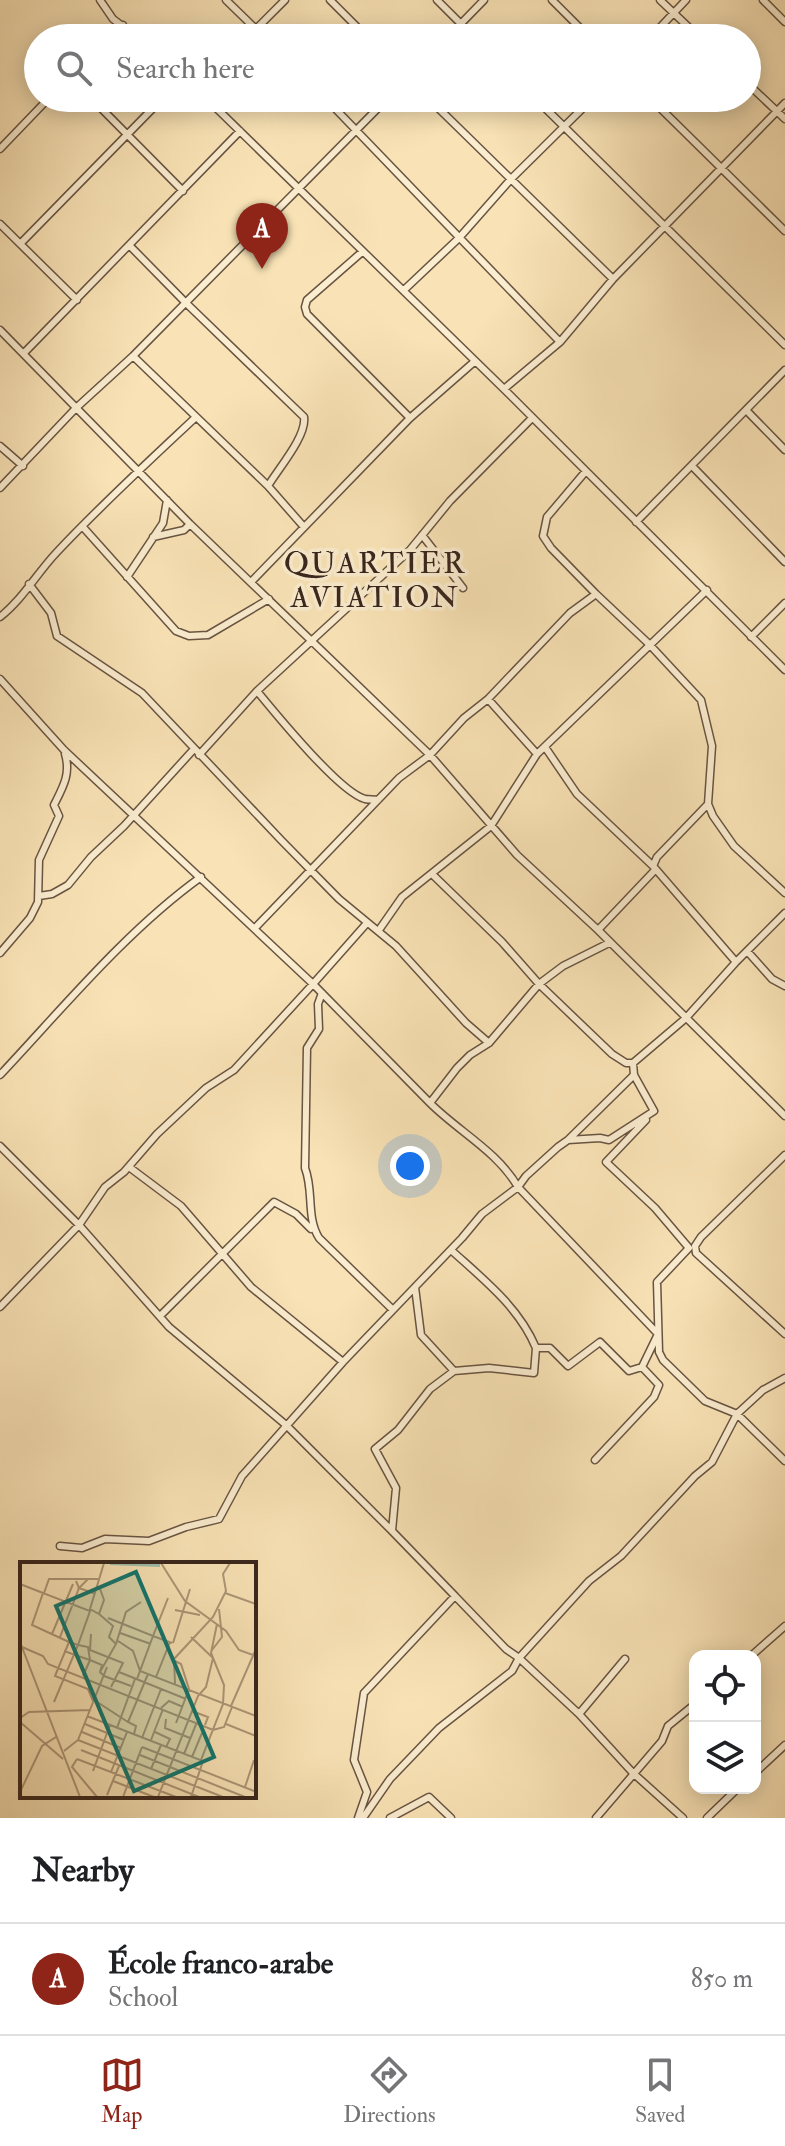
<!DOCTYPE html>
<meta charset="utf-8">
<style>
:root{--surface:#fff;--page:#f6f6f6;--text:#202124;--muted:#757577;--line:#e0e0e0;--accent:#8f2418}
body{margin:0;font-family:"IM FELL Double Pica",serif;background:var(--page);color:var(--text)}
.controls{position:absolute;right:24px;bottom:24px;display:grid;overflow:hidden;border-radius:16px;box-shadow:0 4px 20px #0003}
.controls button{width:72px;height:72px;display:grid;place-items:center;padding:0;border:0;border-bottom:2px solid var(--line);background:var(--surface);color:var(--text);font:40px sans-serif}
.you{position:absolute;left:410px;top:1166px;width:28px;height:28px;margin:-20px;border:6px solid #fff;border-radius:50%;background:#1a73e8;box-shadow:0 0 0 12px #1a73e833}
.badge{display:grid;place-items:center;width:52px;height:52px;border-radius:50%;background:var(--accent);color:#fff;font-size:26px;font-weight:700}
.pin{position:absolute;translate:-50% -66px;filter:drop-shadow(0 2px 4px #0008)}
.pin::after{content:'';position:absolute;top:42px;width:28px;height:24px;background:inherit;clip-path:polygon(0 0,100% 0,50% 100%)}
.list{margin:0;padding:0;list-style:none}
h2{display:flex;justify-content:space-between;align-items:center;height:104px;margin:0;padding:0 32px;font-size:34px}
h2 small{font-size:26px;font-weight:400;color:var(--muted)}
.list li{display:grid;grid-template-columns:52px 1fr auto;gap:24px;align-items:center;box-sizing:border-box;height:112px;padding:0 32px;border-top:2px solid var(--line)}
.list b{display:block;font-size:30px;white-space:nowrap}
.list p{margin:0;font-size:26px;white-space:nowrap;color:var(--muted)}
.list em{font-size:26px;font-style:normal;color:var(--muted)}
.icon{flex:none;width:44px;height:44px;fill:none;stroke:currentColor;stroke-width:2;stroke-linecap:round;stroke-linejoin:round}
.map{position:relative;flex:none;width:785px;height:1818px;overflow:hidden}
.search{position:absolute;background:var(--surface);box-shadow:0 4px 20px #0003;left:24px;right:24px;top:24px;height:88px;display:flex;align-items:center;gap:20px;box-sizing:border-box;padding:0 28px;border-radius:44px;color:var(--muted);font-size:30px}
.sheet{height:216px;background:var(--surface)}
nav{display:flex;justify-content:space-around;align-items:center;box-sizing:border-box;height:112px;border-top:2px solid var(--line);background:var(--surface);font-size:22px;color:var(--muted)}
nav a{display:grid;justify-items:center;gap:4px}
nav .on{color:var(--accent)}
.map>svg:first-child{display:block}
</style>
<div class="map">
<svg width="785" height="1818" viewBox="0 0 785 1818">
<rect width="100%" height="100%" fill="#f9e3b6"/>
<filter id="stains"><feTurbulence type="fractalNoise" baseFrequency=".0025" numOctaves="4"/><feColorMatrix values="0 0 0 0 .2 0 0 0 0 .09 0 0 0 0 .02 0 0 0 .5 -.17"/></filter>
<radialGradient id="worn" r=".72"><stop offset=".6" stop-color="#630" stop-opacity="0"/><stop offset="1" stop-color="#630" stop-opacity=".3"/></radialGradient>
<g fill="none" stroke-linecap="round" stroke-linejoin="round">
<g stroke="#685442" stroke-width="9">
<path id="street" d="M100 0 113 19 138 38
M226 0 265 38
M330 0 368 38
M437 0 475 38
M552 0 590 38
M660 0 700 38
M763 0 785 22
M100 38 107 29 123 25
M247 38 285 0
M447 38 484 0
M650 38 686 0
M747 83 785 119
M91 98 183 191
M206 98 504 389 785 670
M325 98 560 342
M428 98 613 279
M535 98 785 345
M650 98 785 231
M0 149 49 98
M0 224 77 300
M21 243 163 98
M130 246 186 303 304 417C307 436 278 469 268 486
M362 252 307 300 305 307 307 314 410 418
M404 290 459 238 511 179 593 98
M0 330 190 524 430 755 517 855 598 930 785 1116
M24 353 240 131
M133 356 268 486 304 527
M504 389 560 342 613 279 785 103
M746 410 785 450
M0 446 23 466
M692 466 785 562
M0 488 76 408 133 356 388 98
M636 522 785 370
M82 526 176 631 189 636 208 635 269 599
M422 535 463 588
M153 537 184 530 190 524
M127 577 163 523 167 500
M251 582 410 418 474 362
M29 584 51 613 57 636 142 693 282 841 339 899 396 946 466 1023 489 1043
M596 594 649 644 701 700 712 746 708 804 713 816 734 846 785 893
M0 617C23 599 37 573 57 552 101 505 149 461 196 417
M751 637 785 603
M0 679 64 750 313 984 234 1070 206 1088 157 1134 124 1172 105 1187 79 1225 0 1146
M257 691C276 714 339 792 365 799 370 800 374 799 378 800
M488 699 537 754
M545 747 577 794 653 866
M199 755 257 691 410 550 450 501 532 418
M708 804 657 857 653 866 736 962
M433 875 502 942 539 984 612 1054 626 1063H633
M39 896 52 894 68 885 91 857 124 826 194 749
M367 923 313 984 430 1103
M255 928 399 778 430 755 464 718 488 699 570 613 596 594 551 548 543 536 547 517 586 471
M379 930 402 897 491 826 537 754 707 590
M598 930 655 870
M747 951 772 979 785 986
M0 953 30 918 38 902 39 860 59 816 54 805C63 787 71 774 65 754
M322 993 318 1004 319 1029 307 1048 305 1168C314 1191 306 1217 319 1238L392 1309
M0 1075C63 1008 126 931 201 877
M646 1120 606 1162 655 1208 689 1248 657 1282 659 1352 663 1360 705 1401 737 1414 785 1461
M568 1140 634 1075 633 1063 686 1018 736 962 785 913
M785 1155 701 1237 695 1246 696 1253 785 1334
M129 1167 181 1206 251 1287 343 1362
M451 1250C483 1279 519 1307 536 1348
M0 1307 79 1225 169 1327 286 1425 392 1531
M160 1316 274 1202 296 1214 311 1229
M454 1371 489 1368 534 1373 536 1348H550L568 1366 600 1342 629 1371 642 1367
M595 1460 654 1397 659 1385 642 1367 658 1334 518 1187C497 1151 459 1132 430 1103L457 1068 470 1055 489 1043 539 984 563 966 609 943
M60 1546 82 1548 105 1539 149 1541 186 1527 219 1519 242 1476 343 1362 415 1287
M751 1656 785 1626
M579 1714 625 1659
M755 1773 785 1745
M358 1818 367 1792 354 1760 364 1693 455 1596 392 1531 396 1488 375 1449 398 1430 430 1389 454 1371 421 1335 415 1287 462 1238 482 1214 518 1187 526 1176 558 1147 568 1140 600 1138 609 1140 654 1111 634 1075
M363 1818 390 1779 439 1728 512 1671 519 1658 506 1649 455 1596
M390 1818 429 1797 451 1818
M596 1818 662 1741 668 1726 695 1704
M683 1818 633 1773 579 1714 519 1658 589 1581 621 1556 695 1476 712 1462 737 1414 763 1390 785 1378
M707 1818 738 1788"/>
</g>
<use href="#street" stroke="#fbedd0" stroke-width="6"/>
</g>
<g text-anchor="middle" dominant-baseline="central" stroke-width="7" stroke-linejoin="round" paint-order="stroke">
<g font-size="30" letter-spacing="2" fill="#38251c" stroke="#fbedd0">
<text x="375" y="563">QUARTIER<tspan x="375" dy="34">AVIATION</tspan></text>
</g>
</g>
<g transform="translate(20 1562)">
<rect width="236" height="236" fill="#f9e3b6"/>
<path fill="none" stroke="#9ebeac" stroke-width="4" d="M90 1 140 3"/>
<path fill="none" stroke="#ac9778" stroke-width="2" d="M141 1 165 39 206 69 219 88 236 94M68 17 59 26 73 31 77 25M0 22 23 31M79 24 84 38 79 52 93 64 89 75 96 82 80 110 83 113M24 31 29 17H78M205 31 236 42M155 48 180 53M79 52 70 47 84 1M88 56 133 74 148 36M100 71 131 82M32 72 53 22M71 72 70 88 103 101 91 125M40 75 59 26 56 19M98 79 113 89 120 109 117 117M0 80 60 235M49 80 35 114 68 127 73 139M152 81 133 74 120 109 236 154M153 81 170 27M96 82 106 50 121 40M2 85 23 94 28 102 193 168 204 165 212 145M192 88 202 75 199 47M44 89 70 98 63 114M153 98 161 102 169 127 156 161M99 110 166 137M84 114 111 124M136 115 150 80M155 122 154 97 193 55 206 29 203 12 210 1M74 138 108 160M34 140 58 83 70 49 23 31 12 63 49 80 58 83 68 85 70 98 82 103 80 110M211 144 236 87M141 146 149 139 163 145M172 149 188 155 185 163M67 154 183 199 171 235M0 156 9 150 70 148M146 157 145 166 170 176M0 160 43 197M65 162 104 178M206 162 236 174M97 166 115 117M62 170 101 186M135 170 150 177 146 185M114 172 116 164 108 160 128 112M122 176 141 127M58 178 203 235M131 178 143 147M122 185 234 229M61 188 179 235M44 189 58 178 87 105M164 192 177 160M120 193 225 235M172 195 182 171M57 197 156 235M57 197 52 205 77 235M181 198 203 142 204 123 191 91 197 62M131 207 141 183M73 209 90 163M91 210 107 170M93 219 134 235M225 225 234 198M0 230 22 184 36 175M87 233 99 204M103 235 122 185M138 235 178 134 186 125 193 96 171 75"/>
<path fill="#0f766e" fill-opacity="0.15" stroke="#0f766e" stroke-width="4" d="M116 10 194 195 114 229 36 44Z"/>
<rect width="236" height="236" fill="none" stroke="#38251c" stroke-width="4"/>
</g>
<rect width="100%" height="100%" filter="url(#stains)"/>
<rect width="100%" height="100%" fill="url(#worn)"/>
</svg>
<div class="controls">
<button><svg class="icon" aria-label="locate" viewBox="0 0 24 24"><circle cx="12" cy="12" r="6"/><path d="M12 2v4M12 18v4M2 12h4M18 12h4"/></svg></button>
<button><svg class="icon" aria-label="layers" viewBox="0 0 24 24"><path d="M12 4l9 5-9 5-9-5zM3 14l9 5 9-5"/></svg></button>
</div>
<div class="you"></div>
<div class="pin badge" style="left:262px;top:269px">A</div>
<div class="search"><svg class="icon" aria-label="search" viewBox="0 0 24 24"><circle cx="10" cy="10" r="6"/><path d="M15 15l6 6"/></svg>Search here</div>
</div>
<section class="sheet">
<h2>Nearby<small></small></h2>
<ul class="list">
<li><span class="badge">A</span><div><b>École franco-arabe</b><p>School</p></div><em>850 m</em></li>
</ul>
</section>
<nav>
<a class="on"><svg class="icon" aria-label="map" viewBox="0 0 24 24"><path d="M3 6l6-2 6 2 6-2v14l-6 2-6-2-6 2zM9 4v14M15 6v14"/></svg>Map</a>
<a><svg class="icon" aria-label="directions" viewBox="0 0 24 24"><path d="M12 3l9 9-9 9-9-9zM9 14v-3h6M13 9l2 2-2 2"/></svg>Directions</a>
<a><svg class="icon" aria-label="saved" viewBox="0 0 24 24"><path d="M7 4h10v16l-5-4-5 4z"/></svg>Saved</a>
</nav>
